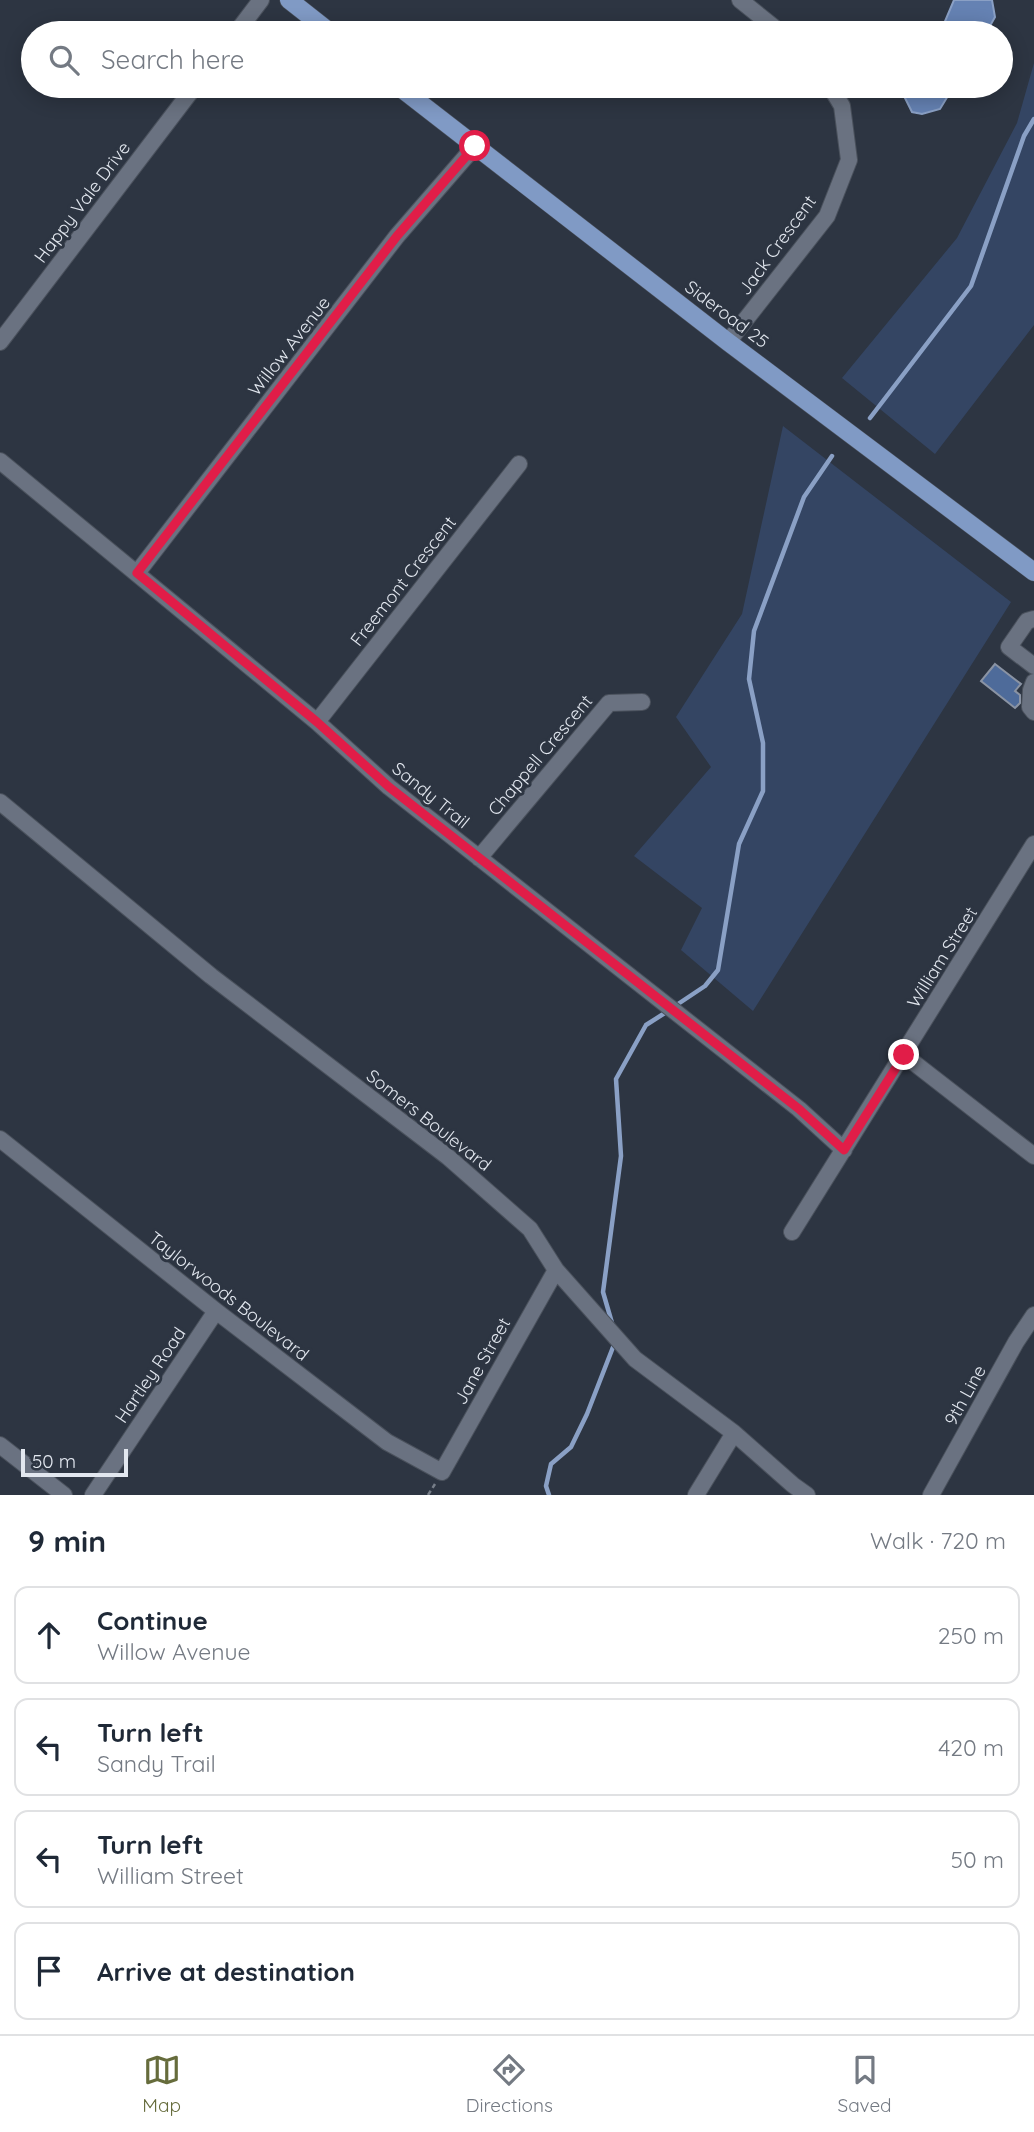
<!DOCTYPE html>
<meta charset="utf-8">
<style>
:root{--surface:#fff;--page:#f6f6f7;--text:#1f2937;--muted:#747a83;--line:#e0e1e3;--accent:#666c3c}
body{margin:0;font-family:Quicksand,sans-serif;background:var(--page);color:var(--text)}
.scale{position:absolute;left:21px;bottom:18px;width:107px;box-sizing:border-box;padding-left:7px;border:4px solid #e2e7ef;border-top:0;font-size:19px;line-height:24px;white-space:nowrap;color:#e2e7ef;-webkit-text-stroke:5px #2d3542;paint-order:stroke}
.stop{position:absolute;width:21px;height:21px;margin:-16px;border:5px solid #e11d48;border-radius:50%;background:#fff}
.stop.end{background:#e11d48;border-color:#fff;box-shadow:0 2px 7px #0008}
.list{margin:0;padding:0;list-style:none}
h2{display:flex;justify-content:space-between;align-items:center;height:91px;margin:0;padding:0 28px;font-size:30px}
h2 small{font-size:23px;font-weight:400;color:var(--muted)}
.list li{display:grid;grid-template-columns:46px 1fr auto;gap:21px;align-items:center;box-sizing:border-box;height:98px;margin:0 14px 14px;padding:0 14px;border:2px solid var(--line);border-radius:14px}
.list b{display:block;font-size:26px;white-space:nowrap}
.list p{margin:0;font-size:23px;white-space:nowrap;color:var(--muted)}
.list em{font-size:23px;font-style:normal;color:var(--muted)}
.icon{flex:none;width:38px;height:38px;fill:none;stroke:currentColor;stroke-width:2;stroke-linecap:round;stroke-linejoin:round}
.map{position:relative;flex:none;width:1034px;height:1495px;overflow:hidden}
.search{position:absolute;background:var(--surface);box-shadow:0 4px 18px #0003;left:21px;right:21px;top:21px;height:77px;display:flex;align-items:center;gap:18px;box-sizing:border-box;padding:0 24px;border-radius:38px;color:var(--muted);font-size:26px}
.sheet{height:539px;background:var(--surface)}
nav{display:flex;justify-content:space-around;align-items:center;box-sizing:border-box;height:98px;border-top:2px solid var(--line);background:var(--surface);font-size:19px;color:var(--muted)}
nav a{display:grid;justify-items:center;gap:4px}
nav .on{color:var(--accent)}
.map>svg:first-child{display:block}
</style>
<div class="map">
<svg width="1034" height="1495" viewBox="0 0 1034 1495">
<rect width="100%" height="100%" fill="#2d3542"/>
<path fill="#344563" d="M1034 63V325L935 454 842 378 957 238 1017 123Z
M783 426 1011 602 753 1011 681 950 702 908 634 856 711 767 676 717 742 614Z"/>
<path fill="#6582b3" stroke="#8aa0c5" stroke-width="2" d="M954 0H992L995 17 986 33H940Z
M899 86H954L940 109 922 114 912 112Z"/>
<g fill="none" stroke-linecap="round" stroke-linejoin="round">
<path stroke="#8aa0c5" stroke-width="4.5" d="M870 418 971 286 1024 136 1034 119
M675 1006 705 986 718 970 739 844 763 791V743L749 679 754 631 804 497 832 456
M612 1323 603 1292 621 1156 616 1079 646 1025 668 1011
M549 1495 546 1486 551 1464 571 1447 587 1414 615 1342"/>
</g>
<path fill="#4e6b9a" stroke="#8a93a3" stroke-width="2" d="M995 664 1021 684 1015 691 1020 695V703L1015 708 981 681Z"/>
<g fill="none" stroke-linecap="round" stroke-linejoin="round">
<g stroke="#4a515c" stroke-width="18">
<path id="minor" d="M740 0 781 33
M236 33 261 0
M0 342 195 86
M728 342 827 216 849 160 842 106 830 86
M0 461 317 722 389 787 799 1109 844 1150
M137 573 397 236 475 146
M1034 619 1027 621 1009 647 1034 666
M1034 682 1031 690 1030 707 1034 712
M317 722 519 464
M0 802 211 976 448 1157 530 1229 556 1270 635 1359 734 1433 793 1485 807 1495
M479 858 609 703 642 702
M904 1055 1034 1156
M0 1139 216 1311 387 1442 442 1472 556 1270
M792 1232 1034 844
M0 1445 64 1495
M93 1495 216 1311
M696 1495 734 1433
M931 1495 1016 1342 1034 1315"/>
</g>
<g stroke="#4a515c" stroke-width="19">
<path id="major" d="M289 0 331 33
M398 86 728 342 1034 572"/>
</g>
<path stroke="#777e89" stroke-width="2.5" stroke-dasharray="5 3.5" stroke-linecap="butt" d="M428 1495 435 1484"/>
<use href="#minor" stroke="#6a7281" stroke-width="16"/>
<use href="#major" stroke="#809ac5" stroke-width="18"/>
</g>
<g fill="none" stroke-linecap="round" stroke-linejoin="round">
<path stroke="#e11d48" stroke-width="9" d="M475 146 397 236 137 573 317 722 389 787 799 1109 844 1150 904 1055"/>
</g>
<g text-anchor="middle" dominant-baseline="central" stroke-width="6" stroke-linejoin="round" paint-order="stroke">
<g font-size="18" fill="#e2e7ef" stroke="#2d3542">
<text transform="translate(82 202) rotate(-53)">Happy Vale Drive</text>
<text transform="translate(777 245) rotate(-54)">Jack Crescent</text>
<text transform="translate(727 314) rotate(37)">Sideroad 25</text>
<text transform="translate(289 346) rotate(-52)">Willow Avenue</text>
<text transform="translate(403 581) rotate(-52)">Freemont Crescent</text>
<text transform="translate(540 755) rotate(-50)">Chappell Crescent</text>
<text transform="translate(431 795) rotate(39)">Sandy Trail</text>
<text transform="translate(942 957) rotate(-58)">William Street</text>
<text transform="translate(429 1120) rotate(38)">Somers Boulevard</text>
<text transform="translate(229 1296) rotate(38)">Taylorwoods Boulevard</text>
<text transform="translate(482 1361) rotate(-61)">Jane Street</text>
<text transform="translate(150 1375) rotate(-56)">Hartley Road</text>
<text transform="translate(965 1395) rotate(-61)">9th Line</text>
</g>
</g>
</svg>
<div class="scale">50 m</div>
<div class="stop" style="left:475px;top:146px"></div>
<div class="stop end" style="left:904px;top:1055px"></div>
<div class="search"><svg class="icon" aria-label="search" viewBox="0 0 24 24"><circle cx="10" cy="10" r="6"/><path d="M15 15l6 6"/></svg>Search here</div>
</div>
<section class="sheet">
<h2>9 min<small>Walk · 720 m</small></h2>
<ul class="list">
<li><svg class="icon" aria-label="ahead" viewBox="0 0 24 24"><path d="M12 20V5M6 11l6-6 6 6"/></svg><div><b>Continue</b><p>Willow Avenue</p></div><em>250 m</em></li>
<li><svg class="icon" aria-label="left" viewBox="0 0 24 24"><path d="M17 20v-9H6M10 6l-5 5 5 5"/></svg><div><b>Turn left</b><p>Sandy Trail</p></div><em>420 m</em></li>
<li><svg class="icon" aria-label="left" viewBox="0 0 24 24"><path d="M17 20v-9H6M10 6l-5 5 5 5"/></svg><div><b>Turn left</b><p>William Street</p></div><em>50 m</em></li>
<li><svg class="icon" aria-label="arrive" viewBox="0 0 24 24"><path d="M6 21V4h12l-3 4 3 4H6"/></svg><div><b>Arrive at destination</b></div></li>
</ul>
</section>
<nav>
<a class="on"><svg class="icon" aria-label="map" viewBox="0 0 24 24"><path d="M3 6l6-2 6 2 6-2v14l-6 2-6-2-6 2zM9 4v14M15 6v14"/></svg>Map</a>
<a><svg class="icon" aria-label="directions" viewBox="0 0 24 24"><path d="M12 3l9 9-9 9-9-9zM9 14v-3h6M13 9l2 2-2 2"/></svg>Directions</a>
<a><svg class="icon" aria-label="saved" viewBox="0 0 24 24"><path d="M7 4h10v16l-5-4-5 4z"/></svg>Saved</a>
</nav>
